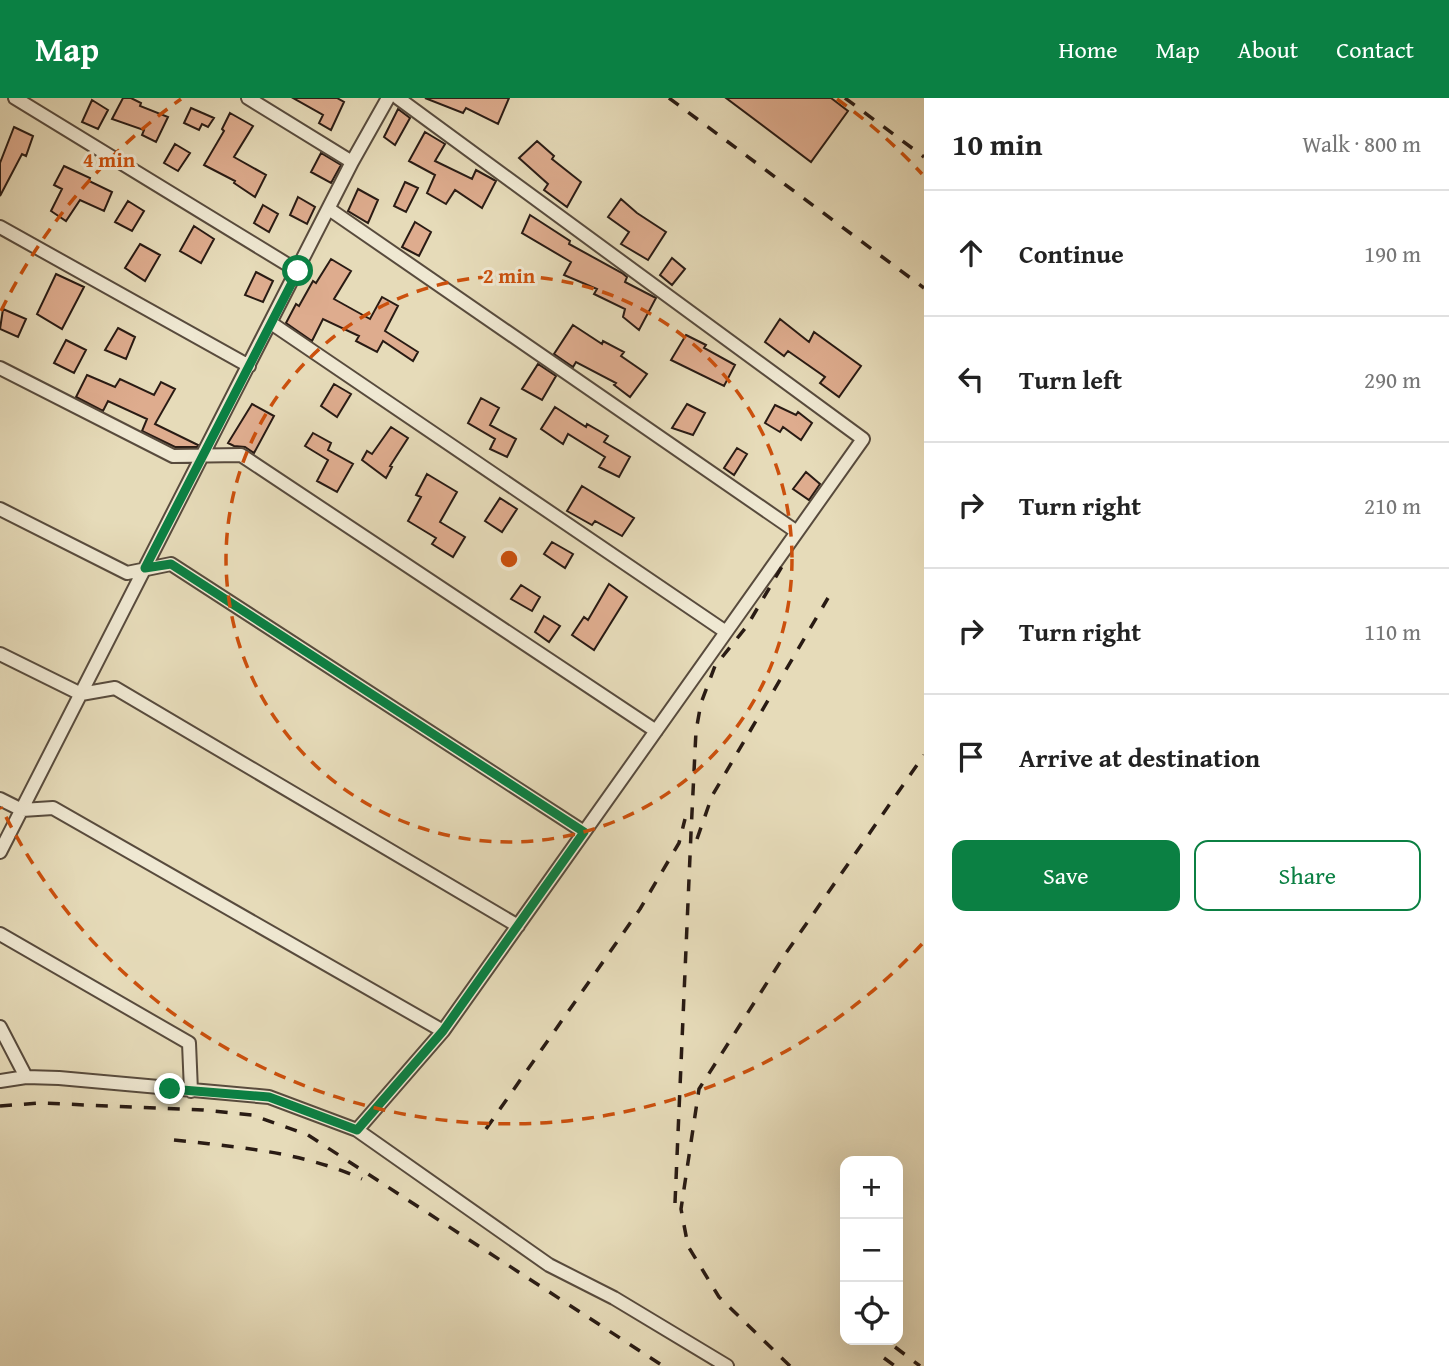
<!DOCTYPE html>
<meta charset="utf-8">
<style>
:root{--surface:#fff;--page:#f6f6f6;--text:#222;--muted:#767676;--line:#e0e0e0;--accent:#0b8043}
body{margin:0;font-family:"Gentium Book Plus",serif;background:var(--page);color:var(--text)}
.controls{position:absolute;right:21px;bottom:21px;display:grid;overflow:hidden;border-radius:14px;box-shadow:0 7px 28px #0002}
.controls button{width:63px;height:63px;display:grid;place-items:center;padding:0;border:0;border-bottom:2px solid var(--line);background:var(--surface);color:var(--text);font:35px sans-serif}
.stop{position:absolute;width:21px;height:21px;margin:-16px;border:5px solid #0b8043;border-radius:50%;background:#fff}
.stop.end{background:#0b8043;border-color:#fff;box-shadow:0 2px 7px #0008}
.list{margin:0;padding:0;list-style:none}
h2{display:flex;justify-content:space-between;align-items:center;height:91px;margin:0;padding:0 28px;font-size:30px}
h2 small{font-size:23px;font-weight:400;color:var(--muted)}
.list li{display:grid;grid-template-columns:46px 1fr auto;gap:21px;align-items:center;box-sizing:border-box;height:126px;padding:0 28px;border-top:2px solid var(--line)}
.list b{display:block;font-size:26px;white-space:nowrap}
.list em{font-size:23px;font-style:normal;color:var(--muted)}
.actions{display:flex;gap:14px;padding:21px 28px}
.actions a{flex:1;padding:16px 0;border:2px solid var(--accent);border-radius:14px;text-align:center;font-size:24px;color:var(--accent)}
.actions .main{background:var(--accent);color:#fff}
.icon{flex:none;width:38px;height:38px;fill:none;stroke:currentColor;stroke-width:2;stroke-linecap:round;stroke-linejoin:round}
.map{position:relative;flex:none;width:924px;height:1268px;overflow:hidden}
header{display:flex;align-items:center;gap:42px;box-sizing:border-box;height:98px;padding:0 35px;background:var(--accent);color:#fff}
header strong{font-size:33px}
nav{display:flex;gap:38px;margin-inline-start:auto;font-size:24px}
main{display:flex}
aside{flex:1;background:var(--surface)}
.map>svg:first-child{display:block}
</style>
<header>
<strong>Map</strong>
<nav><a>Home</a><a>Map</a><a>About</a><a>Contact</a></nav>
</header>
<main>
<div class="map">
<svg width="924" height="1268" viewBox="0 0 924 1268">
<rect width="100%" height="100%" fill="#e6dbb9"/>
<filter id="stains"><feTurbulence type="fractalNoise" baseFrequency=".00286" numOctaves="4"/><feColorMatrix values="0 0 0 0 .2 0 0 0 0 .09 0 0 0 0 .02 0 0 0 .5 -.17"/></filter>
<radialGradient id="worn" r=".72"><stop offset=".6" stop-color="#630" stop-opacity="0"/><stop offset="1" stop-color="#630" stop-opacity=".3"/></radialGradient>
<path fill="#deac8e" stroke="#291b14" stroke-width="2" d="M123 0H131L141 5 140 8 168 19 156 44 142 37 144 32 112 21Z
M293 0H337L344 4 331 32 319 25 323 17Z
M425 0H509L498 26 466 10 463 15Z
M726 0H831L848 13 811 64Z
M92 2 108 12 98 31 82 24Z
M191 10 214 20 208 29 202 26 199 32 184 25Z
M398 11 410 20 395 47 384 39Z
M230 15 253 28 234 59 266 77 255 99 234 85 235 83 204 67 224 33 222 31Z
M14 29 33 38 26 58 22 56 0 98V65Z
M425 34 445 46 435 63 472 81 476 72 496 83 482 110 455 92 446 106 427 95 435 77 409 63Z
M537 43 554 58 552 61 581 84 567 109 544 92 548 86 519 60Z
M175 46 190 55 178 73 164 65Z
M321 55 341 67 331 85 311 74Z
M64 68 90 80 89 83 112 94 104 113 80 102 66 123 51 113 62 91 54 87Z
M405 84 418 90 406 114 394 108Z
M358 91 378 102 368 125 348 113Z
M298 99 315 109 307 126 290 117Z
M621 101 637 115 666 134 648 162 621 146 629 134 608 119Z
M128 103 144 113 132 133 115 124Z
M263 107 278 116 269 134 254 125Z
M530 117 570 143 569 146 622 175 627 179 625 184 656 200 639 232 623 219 625 211 594 196 597 191 564 177 571 164 522 135Z
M415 124 431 134 419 158 402 149Z
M194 128 214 141 201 165 180 153Z
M140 146 160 157 145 183 125 170Z
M672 160 685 171 672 187 660 177Z
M331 161 351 173 334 201 370 221 382 199 398 208 385 233 418 254 413 263 383 243 377 254 356 243 359 238 323 221 312 243 286 225 296 206 299 208 313 183 316 185Z
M256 174 273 183 263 204 245 197Z
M56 176 84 189 62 231 37 216Z
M3 211 26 221 18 239 0 231Z
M780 221 809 244 814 234 861 268 839 299 820 285 825 279 788 253 784 258 765 244Z
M573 227 602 246 603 243 624 254 621 258 647 276 630 299 614 287 616 285 576 264 573 269 554 256Z
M118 230 135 239 126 261 105 252Z
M686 237 706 247 704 250 735 267 724 288 671 262Z
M66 242 86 252 74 275 54 265Z
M538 266 556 278 542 302 522 291Z
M87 277 115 289 120 281 154 297 161 284 175 291 155 326 198 347 197 349H175L142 333 147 321 108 303 103 313 76 299Z
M334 286 351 296 337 319 321 308Z
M481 300 499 310 490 327 516 341 507 359 490 351 495 341 468 325Z
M252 306 274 318 254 355 245 349 234 348 228 345Z
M687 306 705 315 693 337 672 330Z
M775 307 796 317 798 314 812 325 801 342 783 329 780 334 765 325Z
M555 309 586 329 587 326 608 338 604 344 630 359 619 379 599 369 605 359 568 336 563 346 541 331Z
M391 329 408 340 390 368 392 369 386 380 362 362 367 353 372 356Z
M313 335 331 345 328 352 353 366 337 394 317 383 328 362 305 348Z
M737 350 747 356 734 377 724 370Z
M806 374 820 386 809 402 793 391Z
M427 376 457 394 440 424 465 439 453 459 432 446 436 440 408 423 421 399 416 397Z
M582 388 634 420 622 438 595 423 592 427 567 413Z
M500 400 517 411 502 434 485 423Z
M552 444 573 456 565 470 544 456Z
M609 486 627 499 594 552 572 537 584 519 588 522Z
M521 487 540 499 532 513 511 501Z
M544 518 560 528 549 544 535 534Z"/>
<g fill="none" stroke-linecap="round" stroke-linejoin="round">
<g stroke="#584b3d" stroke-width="16">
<path id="minor" d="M15 0 298 173
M248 0 352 64
M329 111 797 434
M0 129 249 268
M271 225 726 534
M0 270 173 358 241 357 656 633
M0 411 127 475 171 466 584 734
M0 556 81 596 115 590 518 828
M0 701 22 712 53 710 443 933
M0 754 352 64 388 0
M0 836 189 945 191 993
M0 929 26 979
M0 983 26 979 59 980 269 999 357 1032 549 1167 614 1200 727 1268
M357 1032 443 933 863 341 398 0"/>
</g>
<use href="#minor" stroke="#efe8d2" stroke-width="12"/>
<path stroke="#291b14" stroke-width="3.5" stroke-dasharray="12 12" stroke-linecap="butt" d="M669 0 924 190
M845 0 924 59
M697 741 712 698 828 500
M0 1008 40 1005 203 1012 252 1017 308 1037 663 1268
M486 1031 640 811 679 745 685 721
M174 1042C238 1049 303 1054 362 1081
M675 1105 691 735 696 633 701 605 715 568 747 528 784 465
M895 1249 920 1268
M884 1260 895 1268
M790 1268 719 1199 688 1148 681 1111 699 991 786 855 924 657"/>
</g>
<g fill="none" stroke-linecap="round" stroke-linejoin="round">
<path stroke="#0b8043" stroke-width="9" d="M170 991 269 999 357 1032 443 933 584 734 171 466 145 470 298 173"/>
</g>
<g fill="none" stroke="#cb500d" stroke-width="3.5" stroke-dasharray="12 9">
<circle cx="509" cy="461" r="283"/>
<path d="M922 846A565 565 0 0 1 1 709M1 213A565 565 0 0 1 181 1M837 1A565 565 0 0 1 922 76"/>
</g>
<circle cx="509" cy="461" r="10" fill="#cb500d" stroke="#efe8d2" stroke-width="3.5"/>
<g font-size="21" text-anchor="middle" font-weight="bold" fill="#cb500d" stroke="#efe8d2" stroke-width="6" stroke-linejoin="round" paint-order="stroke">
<text x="109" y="69">4 min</text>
<text x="509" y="185">2 min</text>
</g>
<rect width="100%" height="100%" filter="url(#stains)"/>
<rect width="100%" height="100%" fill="url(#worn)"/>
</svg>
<div class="controls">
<button>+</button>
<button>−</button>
<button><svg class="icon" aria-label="locate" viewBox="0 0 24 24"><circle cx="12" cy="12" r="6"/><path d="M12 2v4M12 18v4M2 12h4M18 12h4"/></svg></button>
</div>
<div class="stop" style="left:298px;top:173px"></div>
<div class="stop end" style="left:170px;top:991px"></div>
</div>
<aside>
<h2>10 min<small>Walk · 800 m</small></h2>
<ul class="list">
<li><svg class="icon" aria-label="ahead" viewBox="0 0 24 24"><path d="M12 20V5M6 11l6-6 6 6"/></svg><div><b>Continue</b></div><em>190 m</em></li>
<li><svg class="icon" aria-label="left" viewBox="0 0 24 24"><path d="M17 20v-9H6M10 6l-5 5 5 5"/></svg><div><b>Turn left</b></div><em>290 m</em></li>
<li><svg class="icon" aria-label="right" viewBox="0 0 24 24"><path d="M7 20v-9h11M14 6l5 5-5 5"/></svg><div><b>Turn right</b></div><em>210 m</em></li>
<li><svg class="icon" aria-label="right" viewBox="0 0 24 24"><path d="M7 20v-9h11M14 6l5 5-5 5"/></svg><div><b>Turn right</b></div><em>110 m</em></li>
<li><svg class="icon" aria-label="arrive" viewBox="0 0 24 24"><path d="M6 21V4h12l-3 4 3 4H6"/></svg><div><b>Arrive at destination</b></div></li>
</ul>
<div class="actions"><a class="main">Save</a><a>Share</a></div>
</aside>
</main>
